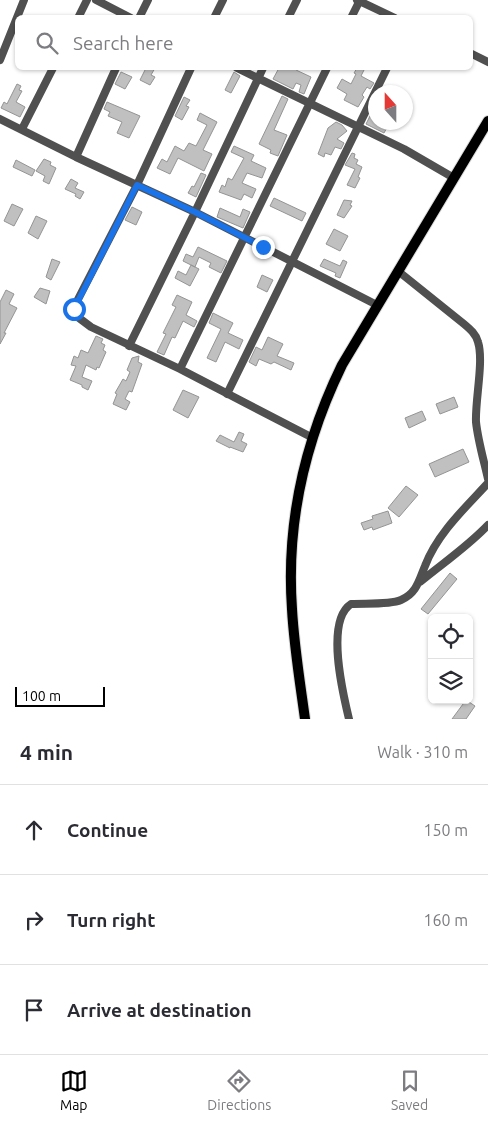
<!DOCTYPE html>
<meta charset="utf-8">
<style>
:root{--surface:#fff;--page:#f7f7f7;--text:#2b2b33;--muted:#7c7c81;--line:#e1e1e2;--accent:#000}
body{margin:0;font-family:Ubuntu,sans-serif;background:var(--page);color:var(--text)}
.controls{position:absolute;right:15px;bottom:15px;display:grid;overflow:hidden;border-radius:8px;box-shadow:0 1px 4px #0004}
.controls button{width:45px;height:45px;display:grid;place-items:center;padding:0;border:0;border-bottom:1px solid var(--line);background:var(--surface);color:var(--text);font:25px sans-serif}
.compass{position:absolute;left:368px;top:85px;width:45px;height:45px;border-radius:50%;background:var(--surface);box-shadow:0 1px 4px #0004;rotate:339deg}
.scale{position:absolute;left:15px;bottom:12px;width:90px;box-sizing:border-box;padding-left:5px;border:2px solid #000;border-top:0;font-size:14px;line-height:18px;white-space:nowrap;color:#000;-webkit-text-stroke:4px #fff;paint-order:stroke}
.stop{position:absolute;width:15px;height:15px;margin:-11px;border:4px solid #1a73e8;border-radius:50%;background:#fff}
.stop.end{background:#1a73e8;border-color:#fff;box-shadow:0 1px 5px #0008}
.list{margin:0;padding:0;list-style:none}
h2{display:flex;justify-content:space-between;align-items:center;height:65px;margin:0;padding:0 20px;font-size:21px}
h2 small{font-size:16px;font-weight:400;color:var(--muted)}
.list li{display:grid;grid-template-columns:32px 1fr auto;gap:15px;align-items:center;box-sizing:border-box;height:90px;padding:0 20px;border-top:1px solid var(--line)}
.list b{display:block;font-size:19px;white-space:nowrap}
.list em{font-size:16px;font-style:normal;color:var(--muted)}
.icon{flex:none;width:28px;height:28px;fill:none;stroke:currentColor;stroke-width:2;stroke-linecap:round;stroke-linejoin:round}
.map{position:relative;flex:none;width:488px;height:719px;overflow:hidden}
.search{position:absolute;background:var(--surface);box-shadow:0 1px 4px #0004;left:15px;right:15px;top:15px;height:55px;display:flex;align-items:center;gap:12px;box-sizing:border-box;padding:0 18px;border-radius:8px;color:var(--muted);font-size:19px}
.sheet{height:335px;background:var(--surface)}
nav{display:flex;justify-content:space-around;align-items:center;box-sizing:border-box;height:70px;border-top:1px solid var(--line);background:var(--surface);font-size:14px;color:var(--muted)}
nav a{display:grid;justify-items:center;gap:2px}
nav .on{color:var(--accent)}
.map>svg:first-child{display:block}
</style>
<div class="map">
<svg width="488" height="719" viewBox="0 0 488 719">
<rect width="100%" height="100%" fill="#fff"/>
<path fill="#c0c0c0" stroke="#949494" d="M146 68H155L151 75 155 77 150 85 140 80Z
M279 68H297L296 70 311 77 304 94 299 92 301 85 296 83 293 89 273 79Z
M357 68H365L361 76 374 83 370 89 367 87 362 95 364 97 358 107 344 100 347 94 337 88 342 79 351 84 356 74 354 73Z
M121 72 132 77 125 89 115 84Z
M234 72 240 76 231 93 225 90Z
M17 84 21 86 19 90 22 91 16 102 25 107 20 117 1 108 4 102 7 104Z
M282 96 288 99 274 130 287 135 278 156 270 153 271 150 259 144Z
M184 97 190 100 186 106 189 107 182 120 175 116Z
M107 102 140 116 129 138 117 133 122 122 108 116 110 112 104 109Z
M376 104V122H390L384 133 366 124Z
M200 113 217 122 203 150 212 154 204 171 178 158 170 174 157 168 162 159 167 162 175 146 184 151 189 143 196 146 207 125 197 120Z
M336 122 342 125 347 131 337 139 344 143 341 149 335 147 331 155 325 153 324 157 318 154 328 128Z
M234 146 254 155 251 161 266 168 262 178 247 173 242 183 256 189 252 198 244 194 241 200 219 192 222 185 225 187 228 178 232 180 244 158 231 152Z
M352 153 355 154 354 158 358 160 356 164 362 167 358 177 360 178 355 188 347 185 355 169 345 165Z
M44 159 51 162 50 165 56 168 49 184 43 181 45 176 36 171Z
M16 160 35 170 32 176 13 167Z
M201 173 206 175 196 197 188 193 192 186 194 187Z
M71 179 78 183 75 188 84 192 80 199 75 196 76 194 65 189Z
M274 198 306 213 302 221 270 206Z
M344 200 352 201 350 205 352 206 344 218 337 215Z
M12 204 23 209 14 226 4 221Z
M132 207 142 212 136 225 125 220Z
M220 208 240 217 243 209 250 212 243 228 217 217Z
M36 216 47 221 38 239 28 233Z
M334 229 348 236 340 251 326 244Z
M198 247 227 261 221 273 209 267 211 263 199 257 195 267 183 261 186 254 193 257Z
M52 259 60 262 51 280 46 277Z
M324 259 340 266 343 260 347 262 340 278 335 276 336 273 320 266Z
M191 265 199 269 190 286 175 278 178 271 186 275Z
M262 275 273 280 267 292 257 287Z
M40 288 50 291 46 304 34 297Z
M6 290 14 294 9 304 17 308 4 333H6L0 344V302Z
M177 295 192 302 186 315 197 321 194 327 183 321 175 338 172 337 164 355 157 352 166 334 163 333 176 307 172 305Z
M213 313 233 323 228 333 243 340 239 349 225 342 216 362 207 358 221 329 209 323Z
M96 336 103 339 101 343 105 345 103 350 106 352 99 368 97 367 96 370 86 365 82 377 92 381 88 390 82 387V385L70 380 76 366 71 365 74 356 78 358 81 350 88 353Z
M268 337 283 344 277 356 294 363 291 370 274 362 271 364 259 359 256 366 249 362 256 347 262 350Z
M139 356 138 362 142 364 132 392 129 391 125 399 130 402 126 410 113 404 117 394 115 393 123 379 126 381 130 372 127 370 132 358Z
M183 390 199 397 188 418 173 410Z
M454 397 458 407 440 414 436 404Z
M422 411 426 420 409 428 405 418Z
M239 432 244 434 241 441 247 444 243 452 230 447V448L216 441 220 435 234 442Z
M463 449 469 462 435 477 429 464Z
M406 486 418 495 399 517 388 508Z
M388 511 392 523 373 530 372 527 364 530 361 523 373 519 372 516Z
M450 573 457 579 428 614 421 609Z
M466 700 475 706 466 719H452Z"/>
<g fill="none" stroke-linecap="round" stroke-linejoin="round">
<g stroke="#dbdbdb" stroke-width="12">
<path id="major" d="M305 719C300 682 294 646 292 609 286 524 305 441 342 365L488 121"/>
</g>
<path stroke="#505050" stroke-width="8" d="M96 0 131 18
M357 0 395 18
M78 18 87 0
M139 18 148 0
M214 18 223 0
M288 18 297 0
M351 18 360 0
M470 53 488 62
M0 60 24 0
M191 68 137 185 73 309 75 315 91 327 180 369 313 438
M237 68 404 149 454 178
M0 119 76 157 195 212 377 305
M22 129 53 68
M76 157 116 68
M398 271 464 324C470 329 476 334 478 342 484 361 475 400 476 422 478 441 484 461 488 479
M129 346 195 212 263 68
M180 369 327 68
M227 394 387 68
M420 582C443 563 467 547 488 525
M349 719C343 694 325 621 351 604 365 603 389 605 401 600 417 593 419 580 425 566 437 534 465 508 488 483"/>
<use href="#major" stroke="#000" stroke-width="10"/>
</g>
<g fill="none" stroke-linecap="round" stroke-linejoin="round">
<path stroke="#1a73e8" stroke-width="6" d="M74 309 137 185 195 212 263 247"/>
</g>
</svg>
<div class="controls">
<button><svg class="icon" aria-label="locate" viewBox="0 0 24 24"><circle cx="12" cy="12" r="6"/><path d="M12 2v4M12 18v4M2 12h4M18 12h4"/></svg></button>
<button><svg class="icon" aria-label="layers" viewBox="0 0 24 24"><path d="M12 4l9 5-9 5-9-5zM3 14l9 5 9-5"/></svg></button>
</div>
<svg class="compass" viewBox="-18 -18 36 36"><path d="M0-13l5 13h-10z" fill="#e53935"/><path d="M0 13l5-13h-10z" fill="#7c7c81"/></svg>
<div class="scale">100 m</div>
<div class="stop" style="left:74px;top:309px"></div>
<div class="stop end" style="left:263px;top:247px"></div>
<div class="search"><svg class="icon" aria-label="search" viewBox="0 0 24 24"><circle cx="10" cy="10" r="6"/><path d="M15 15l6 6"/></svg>Search here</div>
</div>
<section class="sheet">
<h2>4 min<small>Walk · 310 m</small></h2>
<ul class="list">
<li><svg class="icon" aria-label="ahead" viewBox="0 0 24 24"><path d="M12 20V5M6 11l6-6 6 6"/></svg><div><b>Continue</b></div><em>150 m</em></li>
<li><svg class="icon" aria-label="right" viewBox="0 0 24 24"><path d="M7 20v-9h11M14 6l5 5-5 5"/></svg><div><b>Turn right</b></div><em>160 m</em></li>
<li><svg class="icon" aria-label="arrive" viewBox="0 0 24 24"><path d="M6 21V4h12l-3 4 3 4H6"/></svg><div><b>Arrive at destination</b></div></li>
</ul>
</section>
<nav>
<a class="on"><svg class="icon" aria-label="map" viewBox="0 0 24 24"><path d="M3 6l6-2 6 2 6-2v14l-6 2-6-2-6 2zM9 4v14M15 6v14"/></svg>Map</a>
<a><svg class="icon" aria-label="directions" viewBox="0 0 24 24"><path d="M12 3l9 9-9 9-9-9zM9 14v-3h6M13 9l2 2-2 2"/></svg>Directions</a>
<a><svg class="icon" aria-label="saved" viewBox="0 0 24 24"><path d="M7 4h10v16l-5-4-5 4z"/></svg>Saved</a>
</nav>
